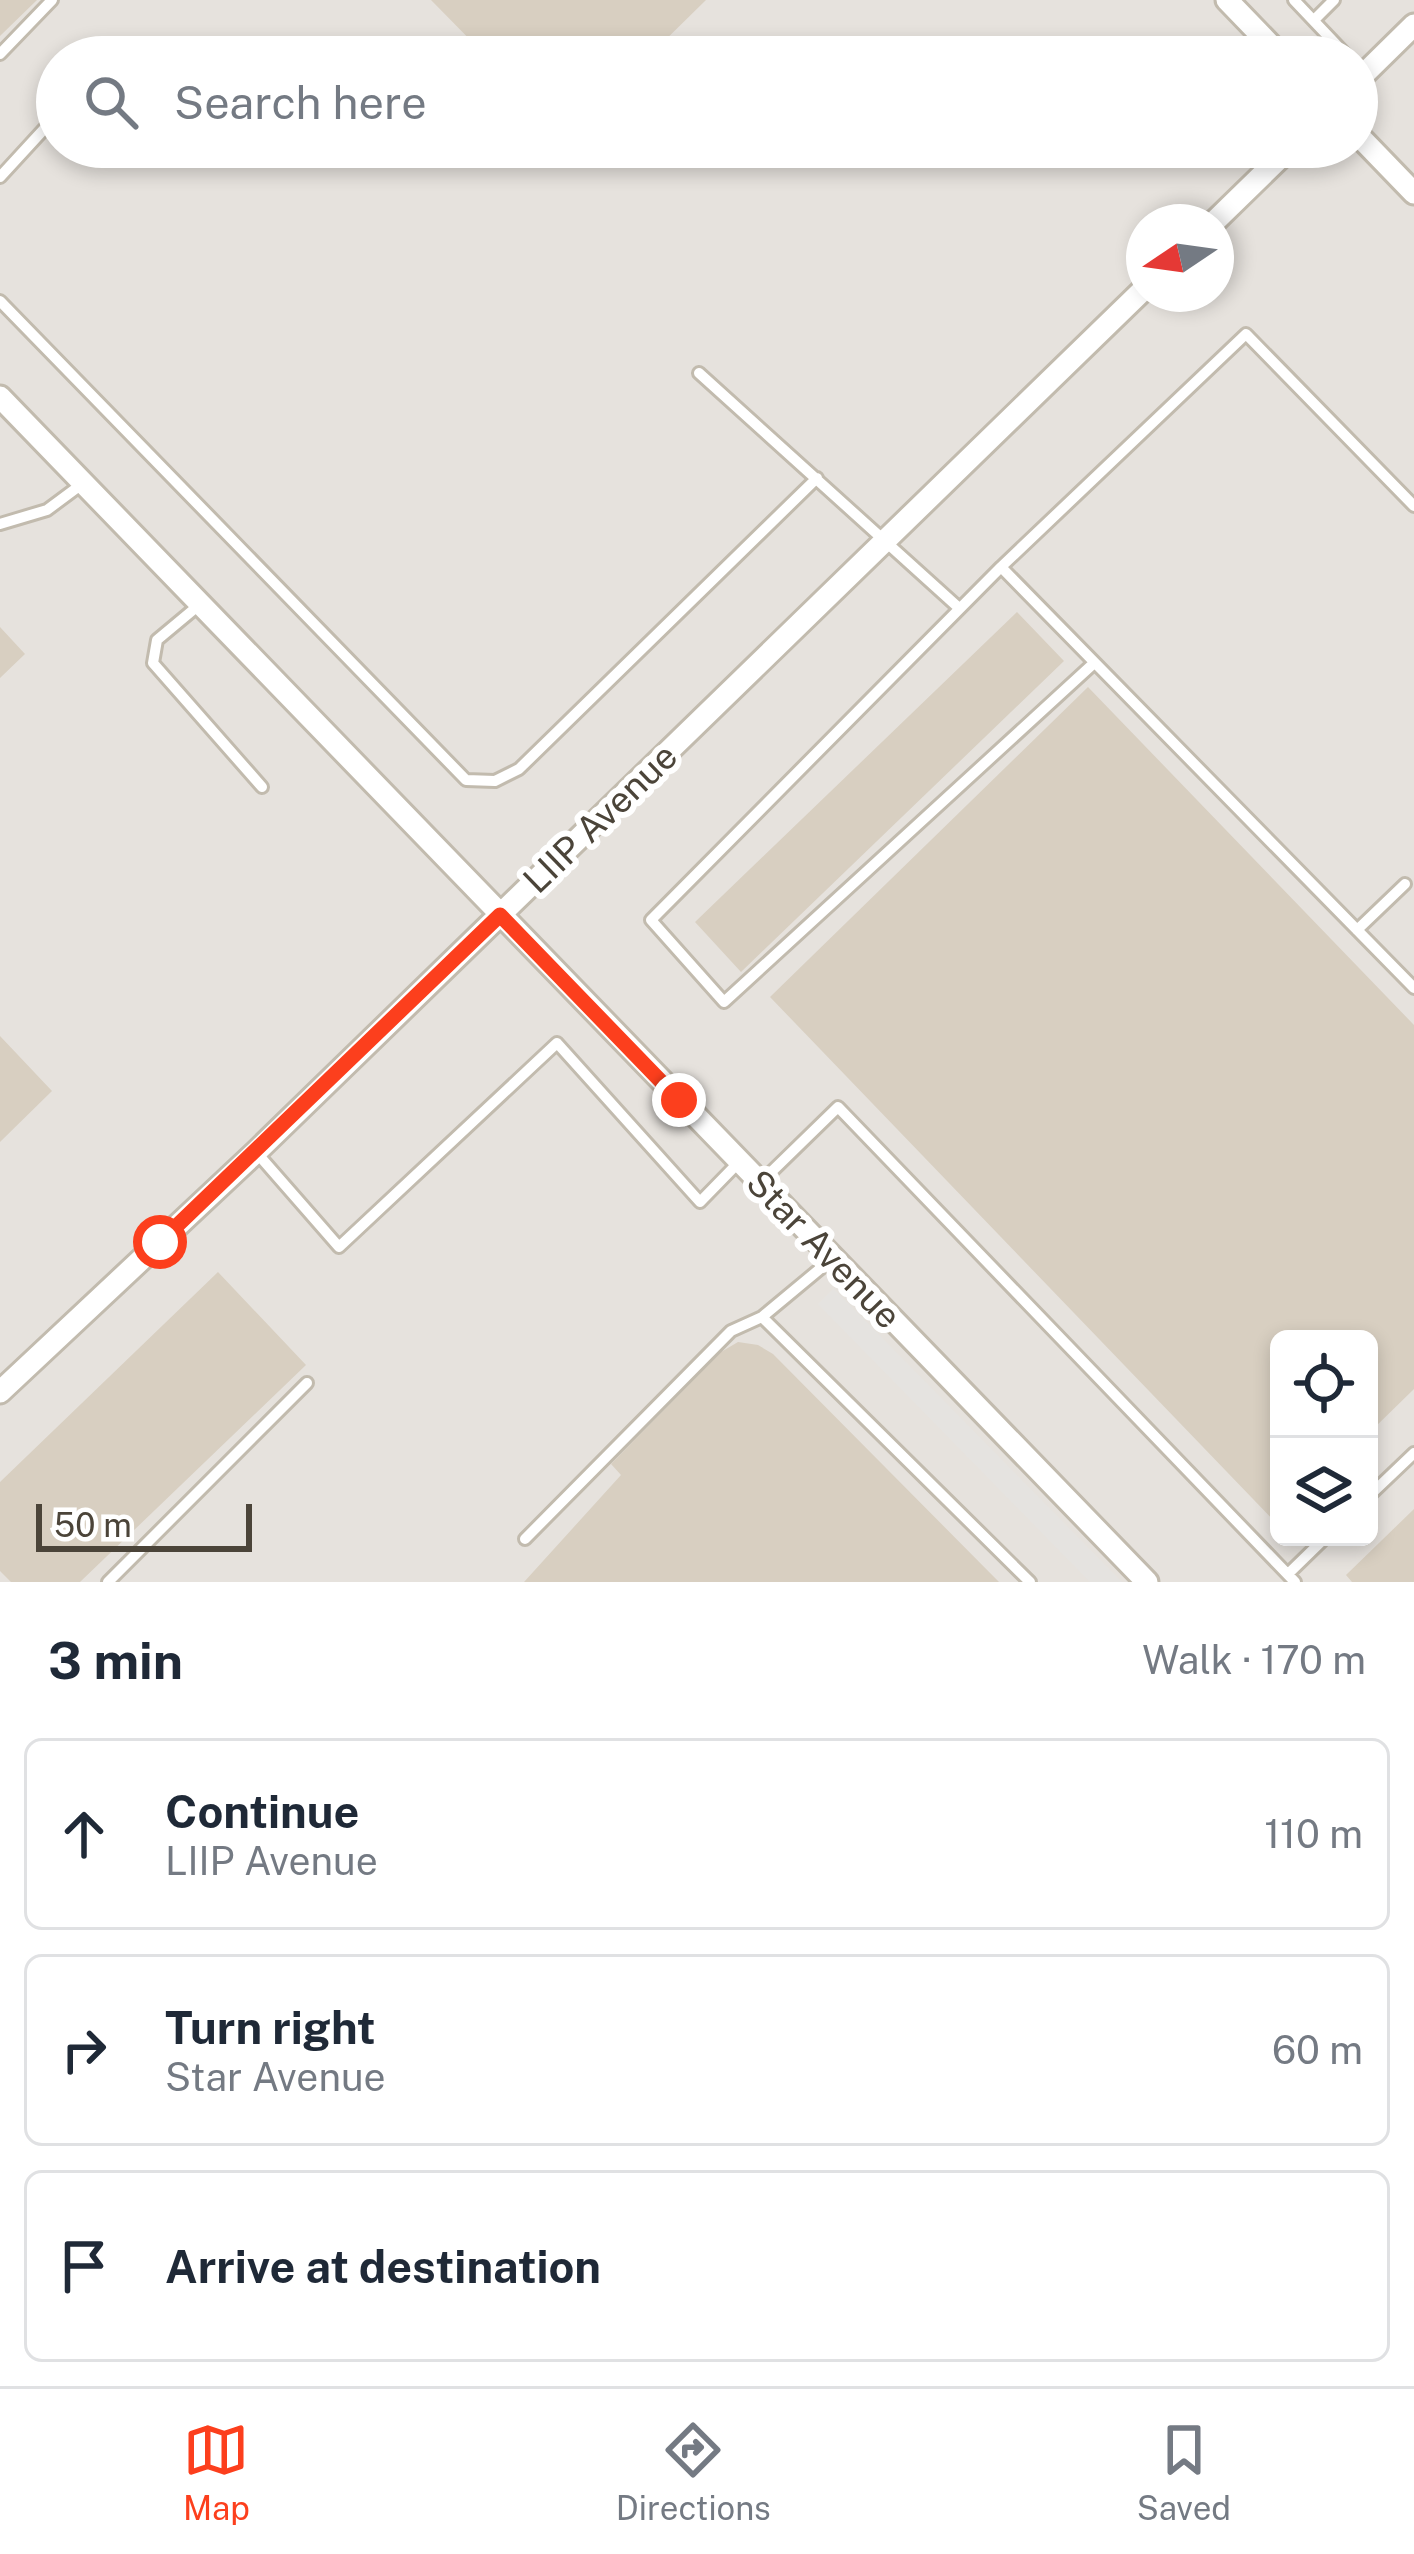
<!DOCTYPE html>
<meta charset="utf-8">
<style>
:root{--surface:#fff;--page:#f6f6f7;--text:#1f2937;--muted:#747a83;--line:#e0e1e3;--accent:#fc3f1d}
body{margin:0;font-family:"Public Sans",sans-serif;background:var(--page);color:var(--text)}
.controls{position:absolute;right:36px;bottom:36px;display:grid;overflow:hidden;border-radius:18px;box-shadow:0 6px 18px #0003}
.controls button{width:108px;height:108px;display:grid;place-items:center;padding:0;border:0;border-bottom:3px solid var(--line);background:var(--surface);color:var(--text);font:60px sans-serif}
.compass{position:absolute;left:1126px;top:204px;width:108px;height:108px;border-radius:50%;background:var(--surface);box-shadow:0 6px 18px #0003;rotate:257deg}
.scale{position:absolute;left:36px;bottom:30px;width:216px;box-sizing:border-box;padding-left:12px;border:6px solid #4b4439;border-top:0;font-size:33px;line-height:42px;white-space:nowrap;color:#4b4439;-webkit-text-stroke:9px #fff;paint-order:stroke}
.stop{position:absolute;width:36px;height:36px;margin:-27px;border:9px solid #fc3f1d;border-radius:50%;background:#fff}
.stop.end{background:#fc3f1d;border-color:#fff;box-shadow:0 3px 12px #0008}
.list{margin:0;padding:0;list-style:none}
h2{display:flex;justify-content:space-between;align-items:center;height:156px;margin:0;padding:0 48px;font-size:51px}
h2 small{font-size:39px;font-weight:400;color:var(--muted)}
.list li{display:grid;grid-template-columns:78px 1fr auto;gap:36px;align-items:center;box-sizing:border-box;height:192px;margin:0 24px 24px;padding:0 24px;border:3px solid var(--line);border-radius:18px}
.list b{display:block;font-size:45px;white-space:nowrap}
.list p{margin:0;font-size:39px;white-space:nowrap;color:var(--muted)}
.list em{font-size:39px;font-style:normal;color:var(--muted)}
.icon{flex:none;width:66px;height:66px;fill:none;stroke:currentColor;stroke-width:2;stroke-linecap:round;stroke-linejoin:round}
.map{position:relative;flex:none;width:1414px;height:1582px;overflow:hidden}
.search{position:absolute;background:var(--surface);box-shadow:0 6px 18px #0003;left:36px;right:36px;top:36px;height:132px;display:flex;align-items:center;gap:30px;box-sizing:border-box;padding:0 42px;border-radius:66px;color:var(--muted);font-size:45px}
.sheet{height:804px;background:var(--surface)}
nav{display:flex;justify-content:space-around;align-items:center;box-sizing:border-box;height:168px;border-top:3px solid var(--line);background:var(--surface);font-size:33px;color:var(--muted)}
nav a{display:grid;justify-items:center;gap:6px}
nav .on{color:var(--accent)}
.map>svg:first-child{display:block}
</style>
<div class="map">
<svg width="1414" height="1582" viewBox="0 0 1414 1582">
<rect width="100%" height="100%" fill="#f6f3ec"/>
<path fill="#e6e2dd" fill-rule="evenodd" d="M0 0H1414V1582H0ZM57 57H1357V147H57ZM1144 222H1216V294H1144ZM1279 1339H1369V1537H1279Z"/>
<path fill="#e5e3e0" d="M834 1288V1289L1122 1582H1090L818 1304Z"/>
<path fill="#d8cfc1" d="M0 0H37L0 36Z
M431 0H706L648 57H487Z
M1017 612 1064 661 741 972 695 922Z
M0 627 25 654 0 678Z
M1088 687 1414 1025V1389L1369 1433V1339H1279L1276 1523 770 997Z
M0 1036 52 1091 0 1142Z
M218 1272 306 1365 80 1582H11L0 1571V1482Z
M738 1342 758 1345 773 1354 999 1582H524L621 1475 611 1464 721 1352Z
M1414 1509V1582H1352L1346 1575Z"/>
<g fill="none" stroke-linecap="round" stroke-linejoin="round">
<g stroke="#c2bbae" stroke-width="16">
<path id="lane" d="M1294 0 1348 57
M1314 20 1334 0
M0 54 52 0
M1173 57H1190
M0 177 57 115
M0 301 466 780 495 781 519 769 817 478
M699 373 959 608
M1414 506 1246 334 1001 567 1414 988
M0 524 47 510 82 484
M1001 567 651 920 724 1002 1093 664
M199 605 157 640 153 663 262 787
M1357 930 1405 884
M256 1152 339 1247 557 1043 700 1202 739 1162
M760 1183 838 1107 1295 1582
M833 1258 762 1317 1030 1582
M1369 1496 1414 1453
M525 1539 731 1331 762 1317
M1288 1574 1326 1537
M108 1582 307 1383"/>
</g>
<g stroke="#c2bbae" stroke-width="27">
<path id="street" d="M1227 0 1282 57
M1357 81 1414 25
M1357 134 1414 193
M1214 222 1291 147
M0 397 1147 1582
M0 1392 256 1152 1144 289"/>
</g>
<use href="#lane" stroke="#fff" stroke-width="10"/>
<use href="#street" stroke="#fff" stroke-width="21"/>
</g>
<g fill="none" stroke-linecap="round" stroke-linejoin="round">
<path stroke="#fc3f1d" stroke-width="15" d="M160 1242 500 915 679 1100"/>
</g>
<g text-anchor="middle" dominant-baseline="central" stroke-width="12" stroke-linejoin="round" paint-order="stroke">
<g font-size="36" fill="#4b4439" stroke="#fff">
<text transform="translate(600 818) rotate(-44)">LIIP Avenue</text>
<text transform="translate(824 1249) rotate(46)">Star Avenue</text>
</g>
</g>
</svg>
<div class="controls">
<button><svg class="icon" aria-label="locate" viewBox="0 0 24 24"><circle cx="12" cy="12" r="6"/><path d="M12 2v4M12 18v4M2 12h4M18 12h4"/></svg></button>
<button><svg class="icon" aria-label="layers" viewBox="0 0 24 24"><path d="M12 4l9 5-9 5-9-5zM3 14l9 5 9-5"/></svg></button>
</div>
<svg class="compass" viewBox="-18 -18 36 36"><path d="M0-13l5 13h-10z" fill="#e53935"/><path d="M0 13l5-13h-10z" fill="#747a83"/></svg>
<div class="scale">50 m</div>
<div class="stop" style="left:160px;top:1242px"></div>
<div class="stop end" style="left:679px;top:1100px"></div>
<div class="search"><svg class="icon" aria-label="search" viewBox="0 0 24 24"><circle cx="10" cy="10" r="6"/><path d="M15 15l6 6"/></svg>Search here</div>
</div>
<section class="sheet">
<h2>3 min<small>Walk · 170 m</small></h2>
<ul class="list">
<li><svg class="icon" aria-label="ahead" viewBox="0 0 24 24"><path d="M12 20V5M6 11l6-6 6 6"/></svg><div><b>Continue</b><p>LIIP Avenue</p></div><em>110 m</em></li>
<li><svg class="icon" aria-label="right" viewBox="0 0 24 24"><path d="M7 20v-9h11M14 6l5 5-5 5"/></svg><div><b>Turn right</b><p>Star Avenue</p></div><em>60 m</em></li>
<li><svg class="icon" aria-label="arrive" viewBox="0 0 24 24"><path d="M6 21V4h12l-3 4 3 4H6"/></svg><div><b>Arrive at destination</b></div></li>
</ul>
</section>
<nav>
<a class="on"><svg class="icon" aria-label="map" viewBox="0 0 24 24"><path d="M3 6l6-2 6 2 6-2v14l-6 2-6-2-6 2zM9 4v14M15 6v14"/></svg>Map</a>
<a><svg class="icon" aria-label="directions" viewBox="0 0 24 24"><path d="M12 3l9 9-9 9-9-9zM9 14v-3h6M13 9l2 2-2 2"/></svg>Directions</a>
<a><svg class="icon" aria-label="saved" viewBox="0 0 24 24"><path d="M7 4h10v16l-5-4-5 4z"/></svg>Saved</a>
</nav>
